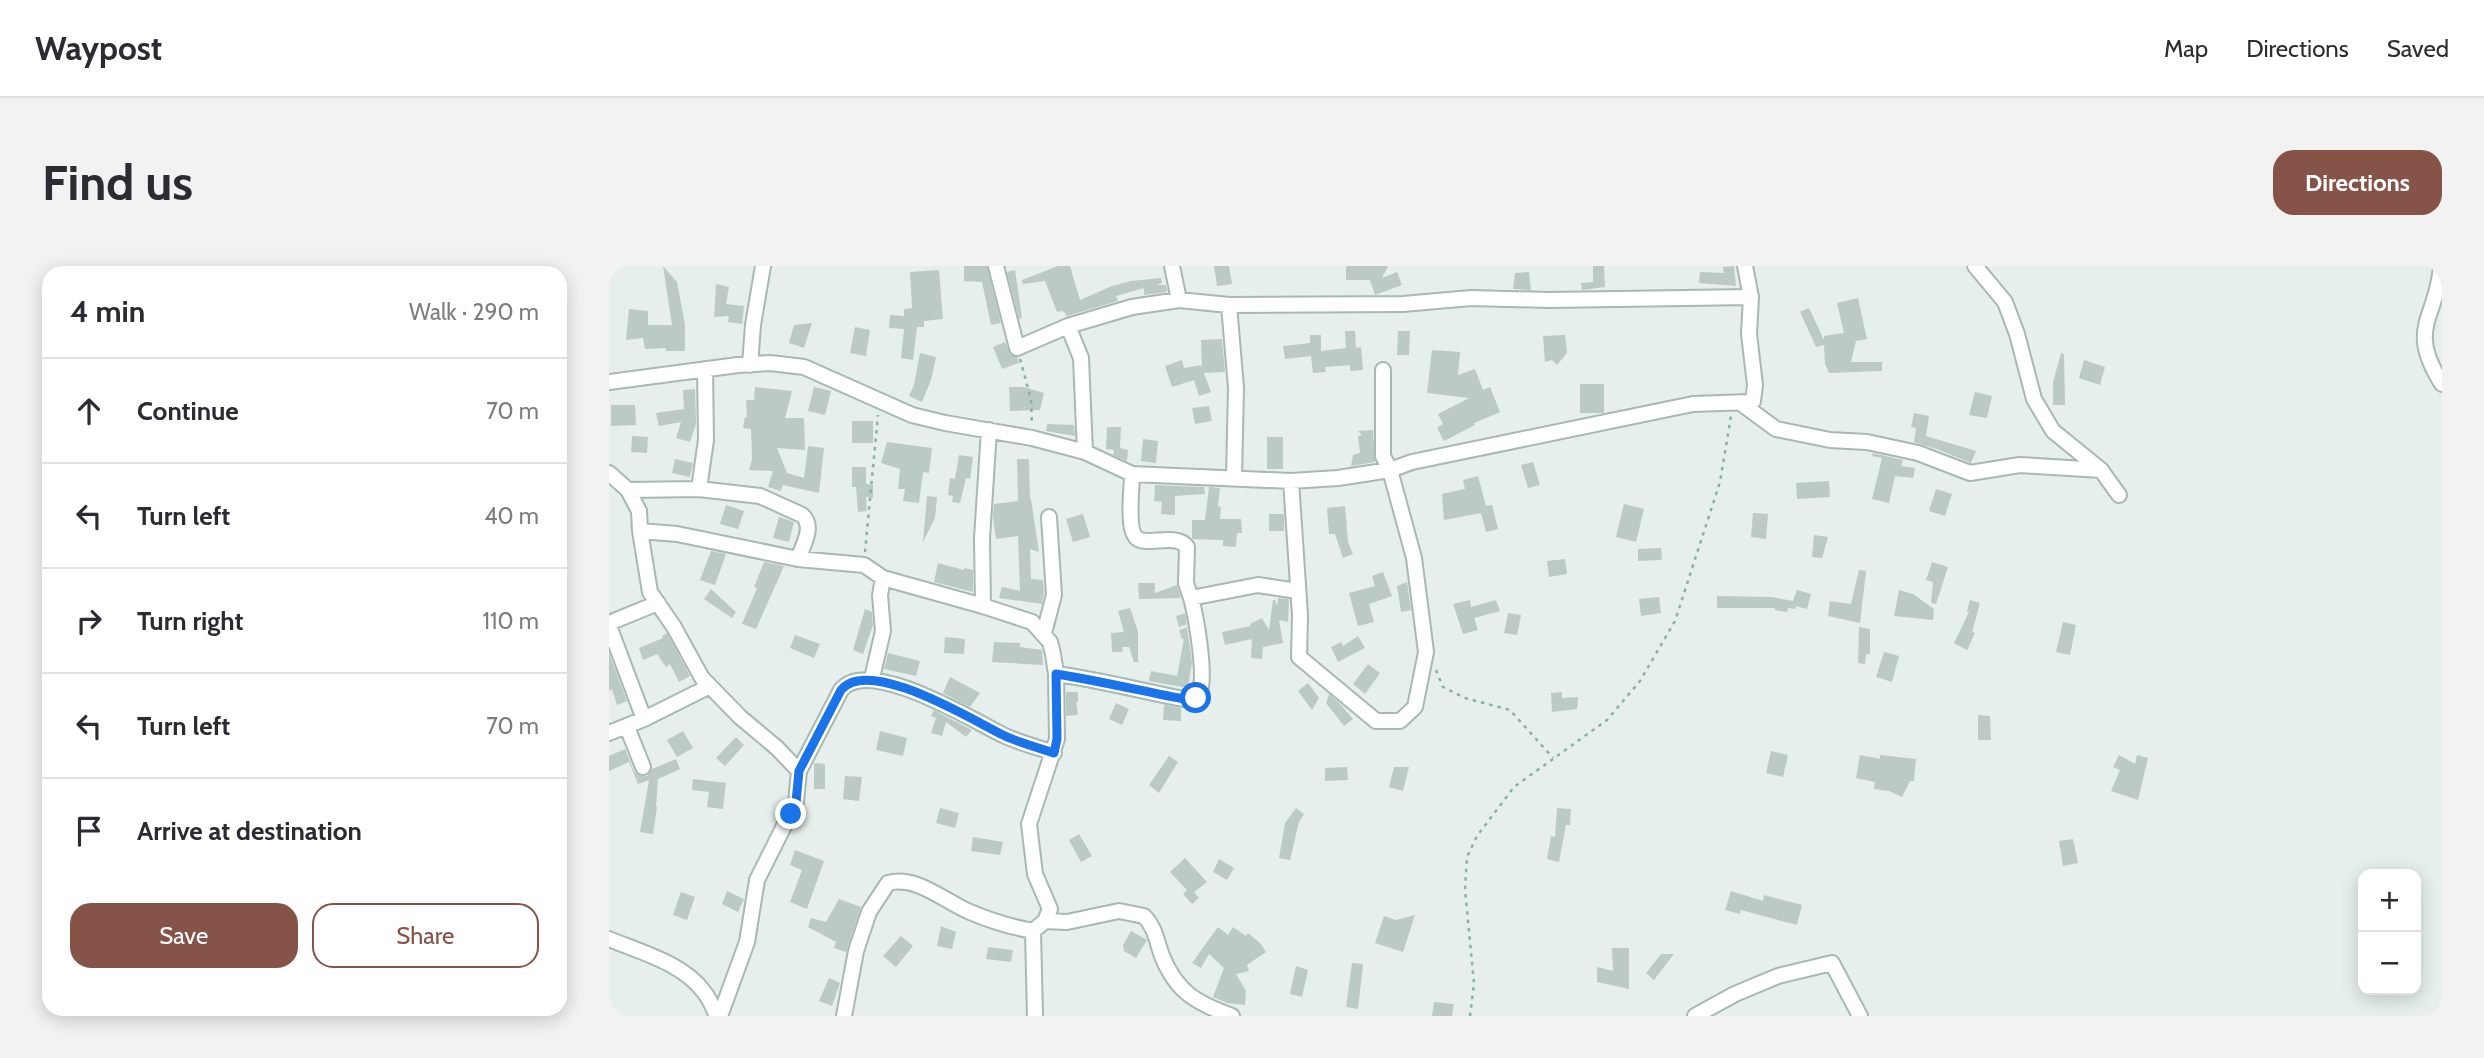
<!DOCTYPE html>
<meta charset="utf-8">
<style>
:root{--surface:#fff;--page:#f2f2f3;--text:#2b2b33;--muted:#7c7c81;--line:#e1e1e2;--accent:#855347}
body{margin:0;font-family:Cabin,sans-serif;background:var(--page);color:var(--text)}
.controls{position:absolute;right:21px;bottom:21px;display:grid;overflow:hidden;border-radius:14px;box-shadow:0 4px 18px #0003}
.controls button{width:63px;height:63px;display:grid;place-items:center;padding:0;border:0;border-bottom:2px solid var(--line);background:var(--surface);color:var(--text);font:35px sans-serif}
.stop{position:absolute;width:21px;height:21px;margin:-16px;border:5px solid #1a73e8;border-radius:50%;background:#fff}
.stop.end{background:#1a73e8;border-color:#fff;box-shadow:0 2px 7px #0008}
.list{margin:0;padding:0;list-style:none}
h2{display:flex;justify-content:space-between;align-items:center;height:91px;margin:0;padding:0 28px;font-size:30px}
h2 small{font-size:23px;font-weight:400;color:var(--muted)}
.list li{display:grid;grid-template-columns:46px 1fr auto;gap:21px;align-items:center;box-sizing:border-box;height:105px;padding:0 28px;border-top:2px solid var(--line)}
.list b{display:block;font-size:26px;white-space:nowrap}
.list em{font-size:23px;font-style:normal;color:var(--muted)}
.actions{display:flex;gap:14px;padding:21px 28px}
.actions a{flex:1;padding:16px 0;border:2px solid var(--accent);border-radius:21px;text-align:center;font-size:24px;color:var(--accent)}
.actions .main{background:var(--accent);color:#fff}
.icon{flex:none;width:38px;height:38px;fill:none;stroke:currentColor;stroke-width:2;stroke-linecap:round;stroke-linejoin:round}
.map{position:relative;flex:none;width:1833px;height:750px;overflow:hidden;border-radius:21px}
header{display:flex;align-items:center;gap:42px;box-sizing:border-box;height:98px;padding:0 35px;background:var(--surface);border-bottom:2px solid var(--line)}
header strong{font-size:33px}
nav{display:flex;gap:38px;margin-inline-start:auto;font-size:24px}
.intro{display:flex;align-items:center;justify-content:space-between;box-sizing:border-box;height:168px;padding:0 42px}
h1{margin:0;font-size:49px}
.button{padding:18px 32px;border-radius:21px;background:var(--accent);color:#fff;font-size:24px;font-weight:700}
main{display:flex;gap:42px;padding:0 42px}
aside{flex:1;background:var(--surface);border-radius:21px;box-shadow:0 4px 18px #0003}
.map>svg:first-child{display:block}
</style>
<header>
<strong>Waypost</strong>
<nav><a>Map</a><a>Directions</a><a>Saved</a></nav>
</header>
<div class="intro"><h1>Find us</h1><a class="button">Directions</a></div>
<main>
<aside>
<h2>4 min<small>Walk · 290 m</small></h2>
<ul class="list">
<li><svg class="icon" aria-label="ahead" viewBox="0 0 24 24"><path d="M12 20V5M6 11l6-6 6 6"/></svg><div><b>Continue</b></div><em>70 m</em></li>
<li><svg class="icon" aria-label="left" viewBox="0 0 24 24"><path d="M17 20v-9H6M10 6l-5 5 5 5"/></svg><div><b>Turn left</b></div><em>40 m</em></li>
<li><svg class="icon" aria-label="right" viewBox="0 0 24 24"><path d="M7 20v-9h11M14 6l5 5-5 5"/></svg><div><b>Turn right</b></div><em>110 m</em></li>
<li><svg class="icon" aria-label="left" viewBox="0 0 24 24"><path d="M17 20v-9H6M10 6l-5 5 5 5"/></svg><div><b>Turn left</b></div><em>70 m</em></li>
<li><svg class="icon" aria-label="arrive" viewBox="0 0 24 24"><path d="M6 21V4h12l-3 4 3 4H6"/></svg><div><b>Arrive at destination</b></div></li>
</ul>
<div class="actions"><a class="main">Save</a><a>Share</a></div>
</aside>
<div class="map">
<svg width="1833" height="750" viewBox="0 0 1833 750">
<rect width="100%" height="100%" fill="#e6efeb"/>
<path fill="#bbcac4" d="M54 0 68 16 76 59V85H57V82L36 83 34 72 17 74 20 43 39 45V59H63Z
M355 0H378L392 57 382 59 373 16 355 15Z
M449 0H461L471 34 503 20 522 15 552 12 553 17 547 19H557L558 26 535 29V22L507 30 509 35 458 50 454 45 448 46 436 15 414 18 413 14Z
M605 0H620L623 18 608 20Z
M737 0H779L773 12 788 6 793 19 766 29 761 14H737Z
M984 0H995L996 21 973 24 972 17 984 16Z
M1125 0 1127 20 1090 17 1091 6 1115 7 1114 1Z
M330 4 334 53 315 55V61H308L304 94 292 92 295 63 280 62 281 49 295 50V43L303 42 301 6Z
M406 4 413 52 410 53 398 6Z
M920 6 922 24 904 23 906 7Z
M107 18 120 21 117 38 135 40 133 58 119 56 120 50 105 51Z
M1249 32 1258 73 1247 75 1242 96H1273V105L1220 107 1216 98 1215 79 1207 81 1191 46 1200 42 1215 74V70L1235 67 1228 37Z
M203 57 195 82 180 77 185 59Z
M246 61 261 64 257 90 241 87Z
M736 65H746L747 82 752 81 754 104 741 105V99L716 101 717 106 704 107 702 90 676 93 674 80 701 77V69H712V85L737 82Z
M789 65H801L800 89H788Z
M956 69 958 87 948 99 943 94 936 96 934 70Z
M613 73 616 106 595 107 602 126 590 130 585 114 563 121 556 100 573 94 575 102 592 99 593 103 592 74Z
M396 76 401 88 408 91 410 97 393 103 384 81Z
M823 84 851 86 849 109 866 103 874 124 881 121 891 146 865 157 866 159 835 175 828 162 834 158 829 148 860 132 818 127Z
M311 87 327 91 322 114 313 136 300 130 305 119Z
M1452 87 1455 88 1456 139H1444V116Z
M1475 94 1496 101 1491 119 1470 112Z
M971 118H995V147H971Z
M146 121 183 125 176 152H195L196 184 168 182 178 207 195 212 199 180 215 182 210 227 174 219 172 225 159 221 164 205 140 204 143 193 142 163 134 162 136 151H138L137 134H145Z
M205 121 222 125 216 149 199 145Z
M400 121H415L435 127 431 144 401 145Z
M86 123 87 158 81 176 67 172 72 156 50 160 47 147 75 143 74 124Z
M1366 126 1383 130 1378 152 1360 149Z
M2 139H26L27 159 2 160Z
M600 140 603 155 586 158 583 142Z
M1305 147 1320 150 1317 170 1367 185 1362 197 1328 183 1305 176 1307 162 1302 161Z
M243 155H264V177H243Z
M438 158 465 159 466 170 437 165Z
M498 161H512L511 182 519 184 518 195 504 189 505 184 497 183Z
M764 164 766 196 742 200 744 189 751 187 749 170 753 169 749 165Z
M23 170 39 171 38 187 22 186Z
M658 171H674V203H658Z
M534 173 549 175 547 197 532 195Z
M278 176 323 182 320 207 314 206 310 237 294 235 296 223H289L291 203 272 197Z
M1264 187 1294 194 1292 200 1306 202 1304 212 1286 210 1280 237 1263 233 1273 192 1263 190Z
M350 189 364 191 361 213 357 212 351 237 343 236 344 230 339 229 341 212 346 213Z
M66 193 84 197 81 211 63 207Z
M408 193H420L421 233H422L430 286 421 283 422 313 434 314 435 328 433 338 390 332 393 321 411 325 409 270 387 273 384 251 385 238 409 235Z
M924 196 931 219 919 222 912 199Z
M243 201H257V218L264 219V232L257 231 258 245 249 246 247 221H243Z
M869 210 877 240 883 239 889 263 877 266 872 247 835 254 833 228 856 223 854 214Z
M1220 215 1221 231 1188 233 1187 217Z
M546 219 595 221 596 228 566 230V249L552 248 553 236 545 235Z
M600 221 611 222 609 240 612 241 611 253H632L633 267H628L627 281 614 280V274L583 273V254H596Z
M1327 223 1343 228 1336 250 1320 245Z
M318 230 328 231 326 252 314 276Z
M1015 238 1035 243 1027 276 1007 271Z
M117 239 135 245 129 263 111 258Z
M736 240 739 276 744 288 734 292 726 268H720L718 242Z
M1144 247 1159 248 1157 273 1142 271Z
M474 248 481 271 464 276 457 253Z
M660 248H675V265H660Z
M170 251 185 256 180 276 164 272Z
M1205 269 1219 271 1213 292 1203 291Z
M1052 282 1053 294 1029 295V283Z
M102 285 117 288 106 319 91 314Z
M956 293 958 308 940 311 938 295Z
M155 296 175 300 147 363 133 358 148 322 145 321Z
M1323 296 1339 301 1327 338 1322 337 1324 316 1317 314Z
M329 297 355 304V302L364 304V326L325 316Z
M1250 304 1257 305 1251 357 1219 350 1221 335 1242 338Z
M774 306 783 330 760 338 765 356 749 360 740 327 766 320 763 310Z
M798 316 802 344 792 346 788 320Z
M529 317H546V327L568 319 572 332 530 333Z
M102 323 127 346 123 352 95 333Z
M1188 324 1202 328 1198 343 1187 340V343L1179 342 1178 346 1166 344V342H1108V330L1163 331 1184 335Z
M1290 324 1304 328 1325 343 1324 354 1285 350Z
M1050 331 1052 347 1032 350 1030 333Z
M669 332 680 333 679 356 670 354 674 377 654 381 653 393 642 392 643 373 616 379 613 366 642 360 641 358 653 352 660 364 664 334H666L668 340Z
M861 334 862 341 887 334 891 345 865 352 869 364 854 368 844 338Z
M1361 334 1371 337 1363 366 1366 367 1358 384 1345 377 1360 346 1358 345Z
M521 342 529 365V396H525L520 381H513L514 386H503L502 367 515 366 509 345Z
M256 343 263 346 264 359 254 388 244 384Z
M576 347 583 396 579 422 540 415 542 405 568 410 575 373H573L570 364 577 362 578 358 570 361 567 350Z
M899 347 912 349 908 369 895 367Z
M1454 356 1467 359 1461 389 1447 386Z
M1250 361 1261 363V388H1257L1256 398 1249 397Z
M58 367 81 410 70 416 61 398 57 401 48 388 34 394 30 382 54 372 53 370Z
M186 369 211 378 205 392 181 382Z
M749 370 756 382 729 396 722 381 732 376 734 380Z
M336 371 356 373 355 388 335 387Z
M385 376 411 377V381L433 384 434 399 383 396Z
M1275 386 1290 390 1283 416 1267 411Z
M0 387 18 435 8 439 3 423 0 425Z
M279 387 311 395 307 410 275 403Z
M759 398 771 407 756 428 744 418Z
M341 411 371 427 361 441 334 427Z
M699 417 710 432 703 444 689 425Z
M457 426H469V436H467L469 449 457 450Z
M953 426V432L969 431 968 443 943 446 942 427Z
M720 428 732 439 744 453 735 460 717 437Z
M507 437 520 443 513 459 500 453Z
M555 439 572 442V455L554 454Z
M325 444 332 448 363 464 357 471 337 456 333 470 322 467 327 452 322 450Z
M1369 449 1381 450 1382 474H1369Z
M74 465 84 482 68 491 58 474Z
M271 465 298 472 294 490 267 484Z
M127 471 135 479 116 500 107 492Z
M16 483 25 505 32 510H38L43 503 67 493 71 503 49 513 47 540 48 541 44 568 31 566 40 514 29 518 20 496 0 505V490Z
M1162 485 1179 489 1174 511 1157 507Z
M1251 489 1271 493V489L1307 493 1305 515H1301L1293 531 1280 525 1265 523 1266 516 1247 512Z
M1510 489 1526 498 1528 489 1539 492 1529 534 1502 525 1511 504 1504 501Z
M560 490 569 496 550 527 540 519Z
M205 497 216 498V523H205Z
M738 501 739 514 716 515V502Z
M785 501H800L794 525 780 521Z
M236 510 253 511 250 535 234 533Z
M84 513 117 517 114 543 98 541 100 526 83 524Z
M331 542 350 547 346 562 327 557Z
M687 542 695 548 690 556 681 594 670 592 676 557Z
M948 542 962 543 961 559H957L950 596 938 593 942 570 946 571Z
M470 568 483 590 472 596 460 574Z
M364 571 394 576 391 589 362 585Z
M1464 573 1469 597 1454 600 1450 575Z
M186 584 215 595 198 643 181 636 193 604 181 599Z
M576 592 598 616 585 626 590 632 583 638 574 628 578 624 561 606Z
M610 593 625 602 618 614 604 606Z
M118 625 135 633 129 646 113 638Z
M1122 625 1154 635 1155 629 1193 639 1188 659 1132 644 1131 648 1116 644Z
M72 626 86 631 78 654 64 649Z
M230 633 252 641 237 686 225 682 227 676 199 661 202 652 217 656Z
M806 649 794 686 766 677 775 650 787 654Z
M332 660 347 666 343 683 328 680Z
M609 661 619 669 624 661 637 670 639 667 652 678 657 686 638 699 640 705 627 708 637 725 636 739 618 737 604 731 615 702 600 688 592 702 583 697Z
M522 665 538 674 527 692 515 685 514 679Z
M292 670 304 680 287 701 274 690Z
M379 681 404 684 402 696 377 693Z
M1003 682H1020V723L988 716V701L1004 705Z
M1052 688H1065L1045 714 1037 707Z
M743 697 754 698 749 743 737 741Z
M687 700 699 704 693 731 681 728Z
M220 712 231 717 223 740 210 735Z
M825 736 845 738 843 750H823Z"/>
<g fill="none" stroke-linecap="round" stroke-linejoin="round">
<g stroke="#a8b8b2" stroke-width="18">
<path id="minor" d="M387 0 408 82 459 60 523 41 570 34 620 39 794 38 862 32 940 34 1142 31
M563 0 570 34
M1366 0 1396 36 1408 68 1425 133 1444 165 1492 204 1510 229
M1832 0C1828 53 1797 61 1833 118
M620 39 627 122 625 211
M459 60 472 92 476 186
M141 99 144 59 154 0
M0 116 129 99 161 97 195 101 303 149 336 157 423 172 476 186 523 208 682 215 729 212 781 204 803 196 1084 138 1141 136 1144 135 1146 119 1140 68 1142 31 1136 0
M1133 138 1167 163 1221 174 1258 176 1309 187 1361 207 1411 199 1492 204
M380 164 373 272 374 340 423 356 441 376 444 388 447 408 448 473 420 558 426 608 441 643 436 655 424 665 426 750
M0 207 19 224 30 245 31 265 41 326 65 361 93 412 131 451 168 482 190 505 187 536 148 614 138 676 111 750
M523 208C523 221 518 260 526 270 534 283 566 265 578 281L577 317 582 332 649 319 689 325
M682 215 691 349 690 391 767 455H791L806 441 817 386 805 292 781 204 774 190V104
M90 223 151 230 193 249C206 260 194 279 189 293
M19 224 90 223 97 174 96 103
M31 265 68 268 189 293 255 299 274 312 374 340
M0 357 49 337
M0 360 35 453
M435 367 445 329 440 251
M447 408C492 414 536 426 580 434 584 433 588 432 590 428 598 412 587 350 582 332
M263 412 274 365 271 329 274 312
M18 461 34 501
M0 467 35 453 101 420
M190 505 232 424C260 390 363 454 394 469 410 477 429 481 445 487
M436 655 458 656 510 645 535 650C546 661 548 676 553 690 568 727 588 737 623 750
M0 673C31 686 74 697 95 726 101 733 104 742 108 750
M235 750 247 685 260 646 279 617C308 609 336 636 361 646 382 655 402 661 424 665
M1086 750 1126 728 1169 710 1223 697 1251 750"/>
</g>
<path stroke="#86b3a5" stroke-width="2.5" stroke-dasharray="3.5 5" stroke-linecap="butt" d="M411 93 422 133 423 159
M256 286 269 149
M827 404 834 421 856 432 901 444 944 492
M861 750 865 718 856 623 858 591 868 570 905 521 998 454 1031 415 1066 355 1111 216 1122 150"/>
<use href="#minor" stroke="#fff" stroke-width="14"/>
</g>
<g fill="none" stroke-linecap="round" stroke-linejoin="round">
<path stroke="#1a73e8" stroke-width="9" d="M182 548 187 536 190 505 232 424C260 390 363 454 394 469 410 477 428 481 445 487L448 473 447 408C492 415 536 426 580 434L587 432"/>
</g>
</svg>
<div class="controls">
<button>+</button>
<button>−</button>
</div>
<div class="stop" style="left:587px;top:432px"></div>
<div class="stop end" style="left:182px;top:548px"></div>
</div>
</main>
